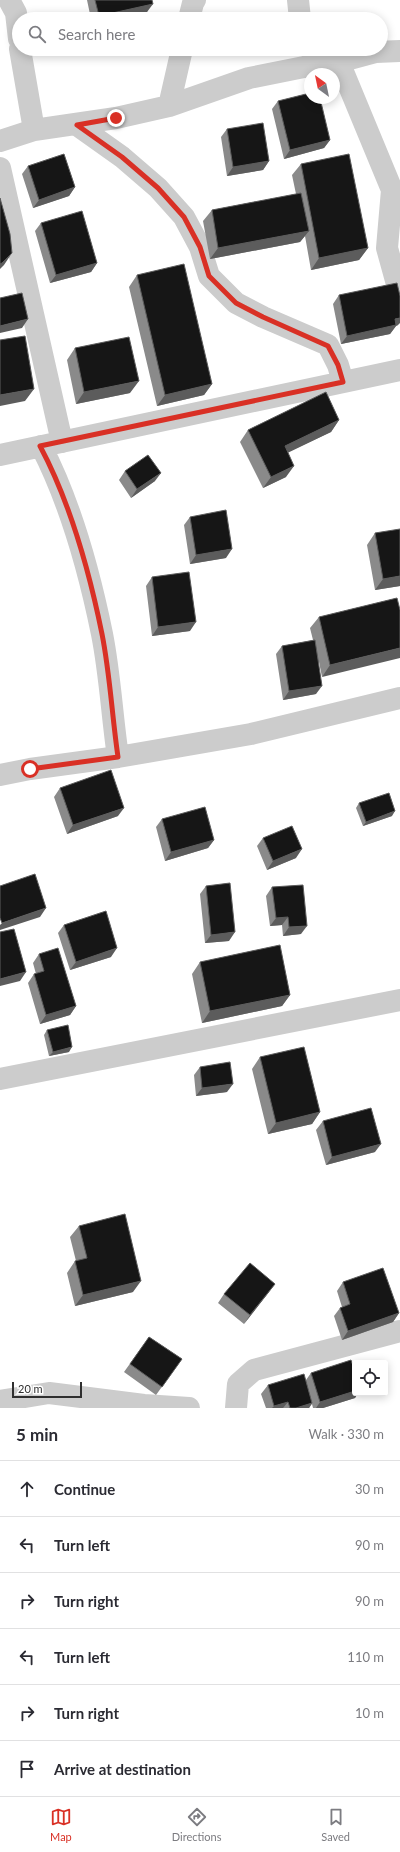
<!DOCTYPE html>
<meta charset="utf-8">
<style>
:root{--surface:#fff;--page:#f7f7f7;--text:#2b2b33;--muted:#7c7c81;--line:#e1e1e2;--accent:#d93025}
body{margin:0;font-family:Lato,sans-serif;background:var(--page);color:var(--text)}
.controls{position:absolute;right:12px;bottom:12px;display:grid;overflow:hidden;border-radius:4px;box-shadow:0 2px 10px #0003}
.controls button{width:36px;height:36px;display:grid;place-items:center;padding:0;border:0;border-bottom:1px solid var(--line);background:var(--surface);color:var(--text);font:20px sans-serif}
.compass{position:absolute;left:304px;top:68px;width:36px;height:36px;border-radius:50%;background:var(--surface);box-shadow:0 2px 10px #0003;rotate:327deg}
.scale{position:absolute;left:12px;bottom:10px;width:70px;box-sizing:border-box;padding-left:4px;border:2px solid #2f2f2f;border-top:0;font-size:11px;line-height:14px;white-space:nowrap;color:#2f2f2f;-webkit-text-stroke:3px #fff;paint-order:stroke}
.stop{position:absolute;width:12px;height:12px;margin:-9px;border:3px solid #d93025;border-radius:50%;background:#fff}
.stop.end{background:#d93025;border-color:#fff;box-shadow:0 1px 4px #0008}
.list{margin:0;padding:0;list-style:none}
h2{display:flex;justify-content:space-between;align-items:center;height:52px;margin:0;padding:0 16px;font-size:17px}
h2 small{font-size:13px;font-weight:400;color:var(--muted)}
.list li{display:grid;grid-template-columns:26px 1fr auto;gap:12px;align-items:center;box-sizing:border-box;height:56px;padding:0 16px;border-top:1px solid var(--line)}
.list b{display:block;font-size:15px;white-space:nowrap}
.list em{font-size:13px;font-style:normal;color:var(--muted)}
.icon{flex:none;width:22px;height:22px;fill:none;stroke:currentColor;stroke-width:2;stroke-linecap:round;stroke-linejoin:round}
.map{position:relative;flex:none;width:400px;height:1408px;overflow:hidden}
.search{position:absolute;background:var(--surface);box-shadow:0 2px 10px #0003;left:12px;right:12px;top:12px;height:44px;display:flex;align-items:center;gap:10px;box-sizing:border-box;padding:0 14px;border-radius:22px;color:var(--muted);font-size:15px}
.sheet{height:388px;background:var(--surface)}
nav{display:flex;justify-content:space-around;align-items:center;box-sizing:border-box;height:56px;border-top:1px solid var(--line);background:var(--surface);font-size:11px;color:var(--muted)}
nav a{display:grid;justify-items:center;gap:2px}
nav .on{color:var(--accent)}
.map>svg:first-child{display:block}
</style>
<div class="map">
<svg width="400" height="1408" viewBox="0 0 400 1408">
<rect width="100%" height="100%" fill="#fff"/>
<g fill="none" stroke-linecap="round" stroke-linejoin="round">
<path stroke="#ccc" stroke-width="22" d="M9 0 16 13 19 39
M298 0 300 19
M189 19 193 3 195 0
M20 49 34 130
M339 62 392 190 387 248 400 295
M169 106 182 49
M77 125 122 157 158 188 184 217 200 247 209 276 236 303 263 317 328 345 338 365 343 382
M0 141 34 130 116 118 169 106 249 78 304 67 339 62 376 52 400 51
M0 168 62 442
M41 446C71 504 89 570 102 634 110 674 112 716 118 757
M0 455 400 370
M0 775 30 769 118 757 251 734 400 698
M0 1079 400 1000
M0 1401 49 1393 144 1405 189 1408
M236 1408 238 1384 254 1370 400 1331"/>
</g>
<path fill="#8a8a8a" d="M87 0H152L147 12 117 19H91Z
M278 101 330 140 324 148 284 159 272 109Z
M227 129 269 161 263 170 227 176 221 137Z
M301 164 368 248 359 260 311 270 305 236 300 242 210 259 203 221 212 210 296 194 292 175Z
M28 166 75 187 69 196 33 208 22 174Z
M41 223 97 263 91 272 50 283 35 231Z
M137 275 212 384 204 395 157 406 129 287Z
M339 295 398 325 396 326 390 334 341 344 333 304Z
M75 348 130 393 76 404 67 360Z
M339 420 331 432 288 452 286 477 263 488 240 442 248 430Z
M125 471 155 481 131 498 119 480Z
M190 517 226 558 190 564 184 525Z
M375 533 400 586 375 590 367 545Z
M152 577 190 631 152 636 146 586Z
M397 598 322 677 319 662 316 694 283 700 276 654 282 646 313 640 310 628 319 617Z
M60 788 118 816 67 834 54 797Z
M359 803 392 816 363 826 356 808Z
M162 819 214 840 208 848 165 861 156 827Z
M263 838 296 858 267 870 257 846Z
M206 886 229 941 205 943 200 894Z
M272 887 301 934 283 936 282 925 270 926 266 896Z
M64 925 111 957 70 970 58 933Z
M39 954 76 1006 70 1015 40 1024 28 983 34 974H36L33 963Z
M200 962 290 995 282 1006 202 1023 192 974Z
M47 1030 69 1052 49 1056 44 1035Z
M260 1057 320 1112 312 1124 268 1134 252 1069Z
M200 1067 227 1092 196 1096 194 1075Z
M323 1121 375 1152 326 1165 316 1130Z
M79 1226 133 1292 75 1306 67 1273 75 1261H76L70 1237Z
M343 1282 399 1313 393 1322 342 1340 334 1316 340 1308 342 1307 337 1291Z
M269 1292 244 1324 218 1303 224 1294Z
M149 1337 182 1359 156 1395 124 1372Z
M311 1373 355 1393H358L355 1398 323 1408H313L312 1404 309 1408H266L261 1394 268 1385 306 1380Z"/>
<path fill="#5c5c5c" d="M153 4 147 12 117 19H97L99 16Z
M330 140 324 148 284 159 290 150Z
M269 161 263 170 227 176 233 167Z
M75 187 69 196 33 208 39 200Z
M309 231 300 242 210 259 218 248Z
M368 248 359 260 311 270 319 258Z
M12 253 4 265 0 269V264Z
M97 263 91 272 50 283 56 275Z
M400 318V323L398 325 396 326 390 334 341 344 347 336 395 319Z
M28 319 22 328 0 333V326Z
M139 381 130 393 76 404 84 392Z
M212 384 204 395 157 406 165 395Z
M34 389 25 401 0 406V395Z
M339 420 331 432 277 458 285 446Z
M294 466 286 477 263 488 271 477Z
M161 473 155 481 131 498 137 489Z
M232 549 226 558 190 564 196 555Z
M400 576V586L375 590 383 579Z
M196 622 190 631 152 636 158 627Z
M400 648V658L322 677 330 665Z
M322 686 316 694 283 700 289 691Z
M124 808 118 816 67 834 73 825Z
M395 811 392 816 363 826 366 822Z
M214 840 208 848 165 861 171 852Z
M302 849 296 858 267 870 273 861Z
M46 908 40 917 0 930V925L2 923Z
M288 917 282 925 270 926 276 918Z
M307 926 301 934 283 936 289 927Z
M235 932 229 941 205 943 211 935Z
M117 948 111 957 70 970 76 962Z
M26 972 20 981 0 986V979Z
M290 995 282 1006 202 1023 210 1011Z
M76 1006 70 1015 40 1024 46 1015Z
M72 1047 69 1052 49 1056 53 1052Z
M233 1084 227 1092 196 1096 202 1088Z
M320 1112 312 1124 268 1134 276 1123Z
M381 1144 375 1152 326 1165 332 1157Z
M141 1281 133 1292 75 1306 83 1295Z
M275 1284 269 1292 244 1324 250 1315Z
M399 1313 393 1322 342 1340 348 1331Z
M355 1391V1393H358L355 1398 323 1408H316L320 1402Z
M288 1402 283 1408H272L274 1406Z
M312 1403 309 1408H296Z"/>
<path fill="#161616" stroke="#5c5c5c" d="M95 0H152L153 4 99 16Z
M310 93V98H320L330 140 290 150 278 101Z
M263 123 269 161 233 167 227 129Z
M64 154 75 187 39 200 28 166Z
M349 154 368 248 319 258 301 164Z
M301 193 309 231 218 248 212 210Z
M0 198 10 234 12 253 2 263 0 264Z
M82 211 97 263 56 275 41 223Z
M184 264 212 384 165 395 137 275Z
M397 283 400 296V318L395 319 396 325 347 336 339 295Z
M22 293 28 319 0 326V298Z
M25 336 34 389 0 395V340Z
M129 337 139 381 84 392 75 348Z
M326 392 339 420 285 446 294 466 271 477 248 430Z
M148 455 161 473 137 489 125 471Z
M226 510 232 549 196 555 190 517Z
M400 529V576L383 579 375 533Z
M189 572 196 622 158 627 152 577Z
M397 598 400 610V648L330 665 319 617Z
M315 640 322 686 289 691 282 646Z
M111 770 124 808 73 825 60 788Z
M389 793 395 811 366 822 359 803Z
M205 807 214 840 171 852 162 819Z
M292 826 302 849 273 861 263 838Z
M35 874 46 908 2 923 0 918V886Z
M230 883 235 932 211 935 206 886Z
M303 885 307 926 289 927 288 917 276 918 272 887Z
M106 911 117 948 76 962 64 925Z
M14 929 26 972 0 979V932Z
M280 945 290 995 210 1011 200 962Z
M58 948 76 1006 46 1015 34 974 44 971 39 954Z
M68 1025 72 1047 53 1052 47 1030Z
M304 1047 320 1112 276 1123 260 1057Z
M230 1062 233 1084 202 1088 200 1067Z
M371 1108 381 1144 332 1157 323 1121Z
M125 1214 141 1281 83 1295 75 1261 87 1258 79 1226Z
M250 1263 275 1284 250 1315 224 1294Z
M383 1268 399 1313 348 1331 340 1308 350 1304 343 1282Z
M149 1337 182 1359 162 1387 130 1364Z
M351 1360 355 1372V1391L320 1402 311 1373Z
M304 1374 312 1403 296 1408H290L288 1402 274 1406 268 1385Z"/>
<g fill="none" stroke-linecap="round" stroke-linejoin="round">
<path stroke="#d93025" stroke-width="5" d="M30 769 118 757C112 716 110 674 102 634 89 570 71 504 40 446L343 382 338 365 328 346 263 317 236 303 209 276 200 247 184 217 158 188 122 157 77 125 116 118"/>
</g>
</svg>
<div class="controls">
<button><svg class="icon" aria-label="locate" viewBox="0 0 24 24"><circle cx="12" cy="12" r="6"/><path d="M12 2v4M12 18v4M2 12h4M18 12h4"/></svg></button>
</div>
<svg class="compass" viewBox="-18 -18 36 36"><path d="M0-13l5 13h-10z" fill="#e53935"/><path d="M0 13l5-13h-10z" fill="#7c7c81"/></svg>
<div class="scale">20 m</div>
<div class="stop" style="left:30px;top:769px"></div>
<div class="stop end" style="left:116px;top:118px"></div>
<div class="search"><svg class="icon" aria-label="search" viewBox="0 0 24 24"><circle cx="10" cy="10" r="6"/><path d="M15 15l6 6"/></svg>Search here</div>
</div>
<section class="sheet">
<h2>5 min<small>Walk · 330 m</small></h2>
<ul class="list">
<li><svg class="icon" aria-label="ahead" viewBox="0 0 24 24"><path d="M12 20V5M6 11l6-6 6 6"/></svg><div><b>Continue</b></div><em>30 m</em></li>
<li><svg class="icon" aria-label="left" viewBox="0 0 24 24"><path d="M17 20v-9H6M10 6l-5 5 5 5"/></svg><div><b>Turn left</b></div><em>90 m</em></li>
<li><svg class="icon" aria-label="right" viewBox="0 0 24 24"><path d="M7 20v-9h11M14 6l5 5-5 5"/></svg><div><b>Turn right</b></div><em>90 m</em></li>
<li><svg class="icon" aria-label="left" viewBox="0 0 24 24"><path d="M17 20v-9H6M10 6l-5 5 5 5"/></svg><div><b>Turn left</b></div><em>110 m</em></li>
<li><svg class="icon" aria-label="right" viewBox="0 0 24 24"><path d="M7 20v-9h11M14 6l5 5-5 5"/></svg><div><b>Turn right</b></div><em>10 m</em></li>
<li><svg class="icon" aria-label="arrive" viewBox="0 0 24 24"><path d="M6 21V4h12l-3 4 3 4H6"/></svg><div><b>Arrive at destination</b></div></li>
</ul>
</section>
<nav>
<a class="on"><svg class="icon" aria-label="map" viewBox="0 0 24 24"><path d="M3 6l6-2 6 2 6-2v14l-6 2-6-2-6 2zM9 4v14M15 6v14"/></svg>Map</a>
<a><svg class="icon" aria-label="directions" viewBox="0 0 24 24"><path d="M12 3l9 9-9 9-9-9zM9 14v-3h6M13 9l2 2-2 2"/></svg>Directions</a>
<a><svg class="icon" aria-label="saved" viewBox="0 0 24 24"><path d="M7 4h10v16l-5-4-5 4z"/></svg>Saved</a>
</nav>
